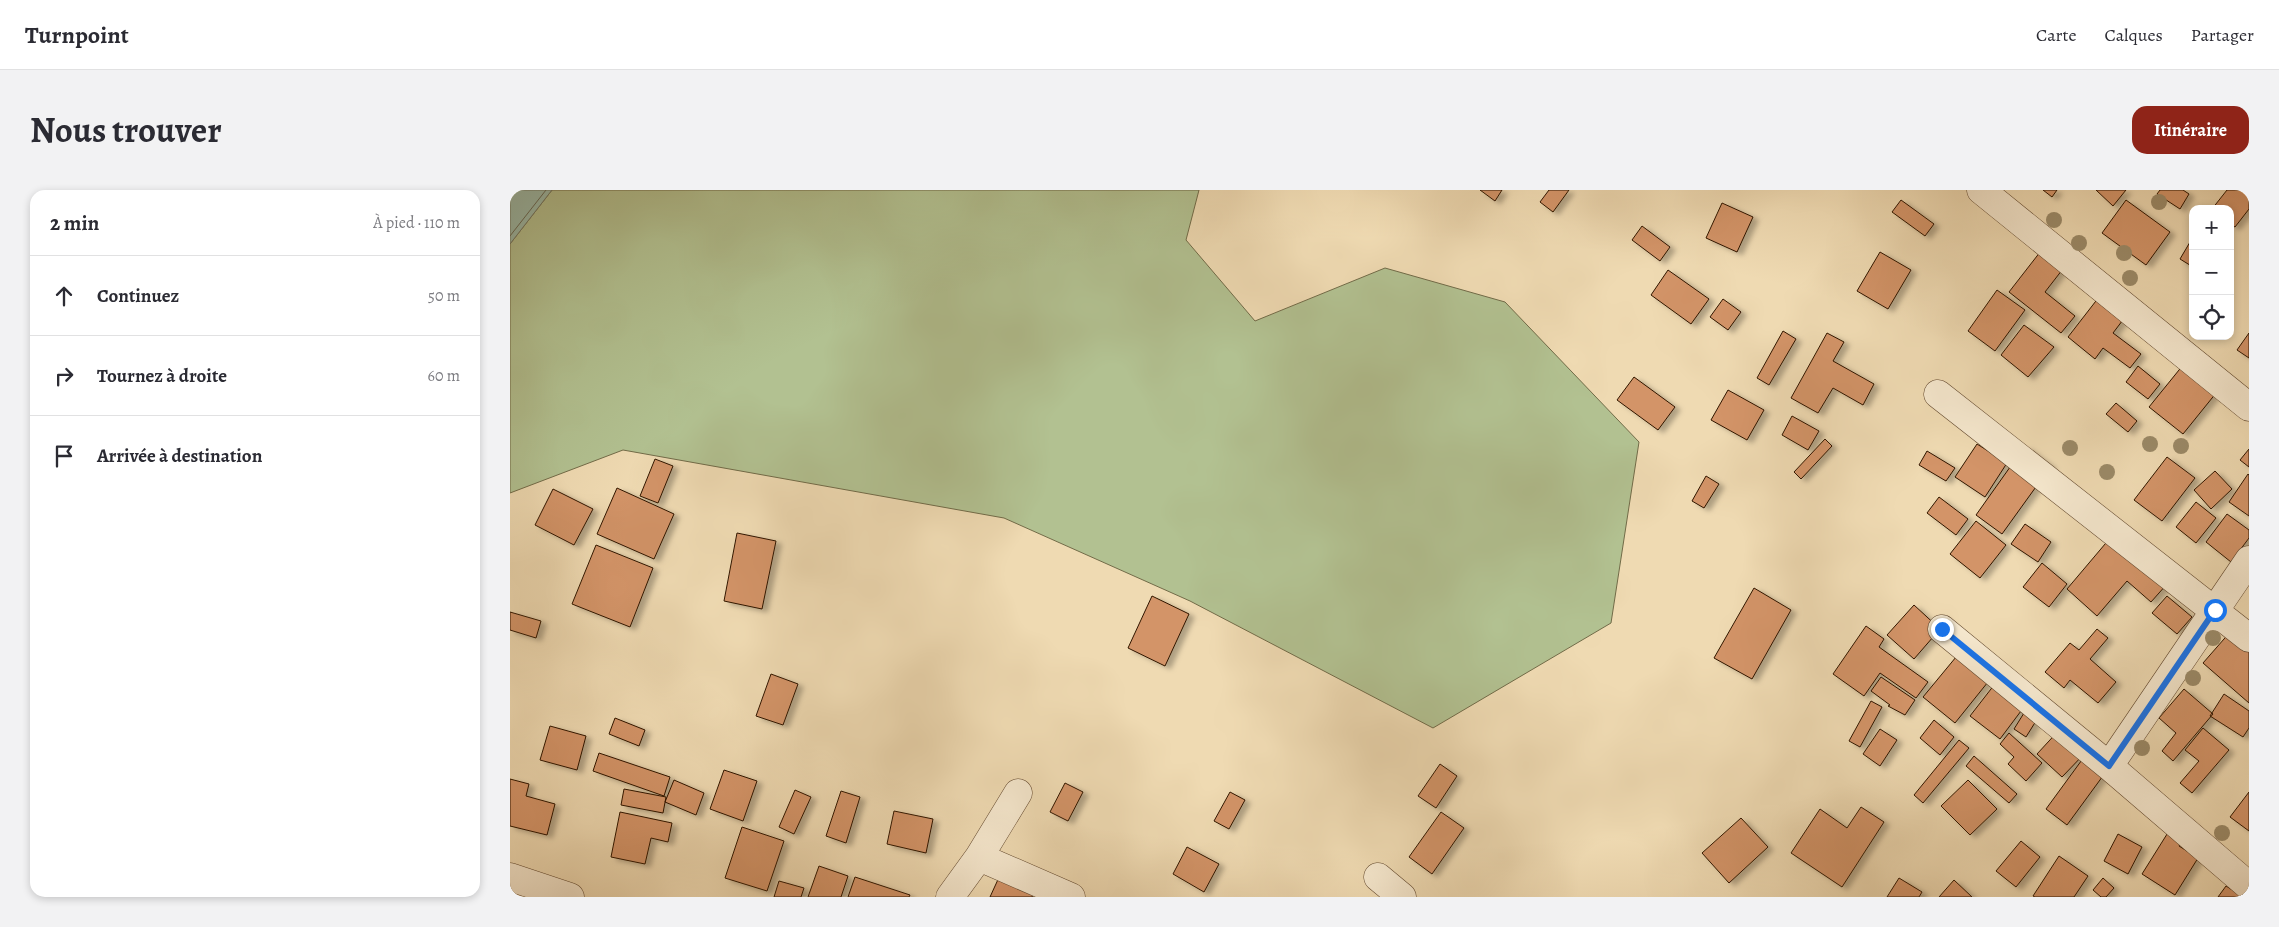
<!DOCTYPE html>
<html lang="fr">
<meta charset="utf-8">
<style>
:root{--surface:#fff;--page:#f2f2f3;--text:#2b2b33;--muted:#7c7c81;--line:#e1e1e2;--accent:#8f2418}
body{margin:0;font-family:Alegreya,serif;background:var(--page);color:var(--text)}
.controls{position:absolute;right:15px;top:15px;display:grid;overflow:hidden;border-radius:10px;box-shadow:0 2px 8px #0003}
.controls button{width:45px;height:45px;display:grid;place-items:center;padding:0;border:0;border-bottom:1px solid var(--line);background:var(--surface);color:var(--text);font:25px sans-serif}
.stop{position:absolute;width:15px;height:15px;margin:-11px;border:4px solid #1a73e8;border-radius:50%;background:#fff}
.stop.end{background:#1a73e8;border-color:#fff;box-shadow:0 1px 5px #0008}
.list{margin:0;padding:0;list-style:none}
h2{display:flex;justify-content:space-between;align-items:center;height:65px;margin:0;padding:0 20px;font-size:21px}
h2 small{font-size:16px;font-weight:400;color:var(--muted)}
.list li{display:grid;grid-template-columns:32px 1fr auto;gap:15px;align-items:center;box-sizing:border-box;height:80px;padding:0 20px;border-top:1px solid var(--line)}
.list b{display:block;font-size:19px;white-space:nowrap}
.list em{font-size:16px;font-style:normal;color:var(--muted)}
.icon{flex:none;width:28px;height:28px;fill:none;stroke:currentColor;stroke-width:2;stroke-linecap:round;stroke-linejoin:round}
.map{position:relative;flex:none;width:1739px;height:707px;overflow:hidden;border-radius:15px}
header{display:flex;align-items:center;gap:30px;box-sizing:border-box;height:70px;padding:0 25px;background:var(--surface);border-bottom:1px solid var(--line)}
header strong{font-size:24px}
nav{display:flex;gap:28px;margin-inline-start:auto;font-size:18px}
.intro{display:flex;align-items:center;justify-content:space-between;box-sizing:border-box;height:120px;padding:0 30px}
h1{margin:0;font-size:35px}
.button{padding:12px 22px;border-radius:15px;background:var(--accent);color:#fff;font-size:18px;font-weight:700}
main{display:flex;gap:30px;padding:0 30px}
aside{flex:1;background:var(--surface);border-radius:15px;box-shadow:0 2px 8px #0003}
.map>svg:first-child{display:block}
</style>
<header>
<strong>Turnpoint</strong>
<nav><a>Carte</a><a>Calques</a><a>Partager</a></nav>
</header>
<div class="intro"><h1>Nous trouver</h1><a class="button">Itinéraire</a></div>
<main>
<aside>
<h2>2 min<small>À pied · 110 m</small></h2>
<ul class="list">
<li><svg class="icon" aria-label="ahead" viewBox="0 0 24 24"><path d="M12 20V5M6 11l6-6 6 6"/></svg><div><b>Continuez</b></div><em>50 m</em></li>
<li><svg class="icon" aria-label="right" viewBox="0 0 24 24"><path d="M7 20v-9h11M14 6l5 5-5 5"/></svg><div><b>Tournez à droite</b></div><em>60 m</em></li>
<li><svg class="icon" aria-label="arrive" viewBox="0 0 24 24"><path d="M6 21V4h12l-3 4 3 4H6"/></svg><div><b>Arrivée à destination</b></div></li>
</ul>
</aside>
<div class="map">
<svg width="1739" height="707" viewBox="0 0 1739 707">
<defs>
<filter id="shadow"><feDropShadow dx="5.5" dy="3" stdDeviation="2.5" flood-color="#0004"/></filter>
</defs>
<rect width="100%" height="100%" fill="#efdab2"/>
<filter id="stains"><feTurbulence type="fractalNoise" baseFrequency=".004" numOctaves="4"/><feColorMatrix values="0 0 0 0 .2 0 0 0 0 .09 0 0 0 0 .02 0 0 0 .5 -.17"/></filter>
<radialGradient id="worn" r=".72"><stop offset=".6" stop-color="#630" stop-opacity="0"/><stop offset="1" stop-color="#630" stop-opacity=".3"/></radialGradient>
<path fill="#b2c191" stroke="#716b48" d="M42 0H689L676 50 745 131 875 78 995 112 1129 252 1101 433 923 538 680 411 494 328 113 260 0 303V54Z"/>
<path fill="#9abbab" stroke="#707967" d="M0 0H42L0 54Z"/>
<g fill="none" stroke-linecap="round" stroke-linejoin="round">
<path stroke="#656856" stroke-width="1" d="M0 46 36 0"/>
</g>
<path fill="#d39468" stroke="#301500" filter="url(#shadow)" d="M970 0H992L985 11Z
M1039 0H1059L1043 22 1030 12Z
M1533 0H1547L1542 7Z
M1586 0H1616L1603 16Z
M1650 0H1673L1679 4 1670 19 1647 4Z
M1717 0H1739V19L1725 37 1720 34V19H1702Z
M1391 10 1424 34 1415 46 1382 22Z
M1616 10 1660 42 1636 75 1592 43Z
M1212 13 1243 27 1227 62 1196 48Z
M1132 36 1160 57 1150 71 1122 50Z
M1683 47V77L1670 69Z
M1534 57 1556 75 1535 102 1565 126 1551 143 1499 102Z
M1370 62 1401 80 1378 119 1347 101Z
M1158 80 1199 109 1181 134 1141 105Z
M1596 98 1622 118 1603 143 1631 164 1620 178 1593 158 1585 169 1558 147Z
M1487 100 1515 120 1485 161 1458 141Z
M1213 109 1231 122 1218 140 1200 127Z
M1514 135 1544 157 1518 187 1491 165Z
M1273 141 1286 149 1259 195 1247 188Z
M1317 143 1334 152 1323 171 1364 194 1353 215 1323 198 1308 223 1281 208Z
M1739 143V168L1727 160Z
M1682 164 1715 192 1673 244 1639 217Z
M1628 176 1650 194 1638 209 1616 192Z
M1124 187 1165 217 1148 240 1107 210Z
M1218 200 1254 220 1237 250 1201 230Z
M1606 213 1627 231 1618 242 1596 224Z
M1282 226 1309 241 1298 260 1272 245Z
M1315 249 1322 256 1291 289 1284 282Z
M1467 254 1497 273 1475 307 1445 287Z
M1515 256 1541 276 1492 344 1466 325Z
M1739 259V277L1730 270Z
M1417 261 1445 278 1436 291 1409 275Z
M1657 267 1685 288 1652 331 1624 310Z
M145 269 163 276 148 313 130 306Z
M1705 281 1722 299 1701 319 1684 300Z
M1738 284 1739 285V326L1719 312Z
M1196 286 1209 294 1194 318 1182 311Z
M107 298 164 324 144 369 87 344Z
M43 299 83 319 64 355 25 335Z
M1429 307 1458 329 1446 345 1417 323Z
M1686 312 1706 328 1686 353 1666 337Z
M1717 324 1739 340V348L1721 372 1696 352Z
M1466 331 1496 355 1470 388 1440 364Z
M1515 334 1541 352 1528 372 1501 354Z
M227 343 266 351 252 419 214 411Z
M1601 347 1657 394 1641 412 1617 391 1587 426 1557 399Z
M86 355 143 378 120 437 62 414Z
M1532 373 1557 394 1539 417 1513 397Z
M1244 398 1281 420 1242 489 1204 468Z
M642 406 679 424 655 476 618 458Z
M1657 406 1682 427 1667 444 1642 423Z
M1404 415 1430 439 1404 469 1377 445Z
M0 422 31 431 26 448 0 440Z
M1356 436 1374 449 1369 457 1418 492 1406 508 1370 483 1354 506 1323 484Z
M1587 439 1598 448 1580 469 1606 492 1588 513 1560 490 1554 498 1535 482 1560 453 1569 460Z
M1721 441 1739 457V513L1693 473Z
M1451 461 1482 487 1445 533 1413 507Z
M261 484 288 494 273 535 246 526Z
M1371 487 1405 510 1395 525 1378 516 1380 515 1361 501Z
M1488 490 1517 513 1490 549 1460 526Z
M1674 499 1703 524 1663 571 1652 561 1666 543 1649 528Z
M1714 504 1739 521V538L1733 547 1700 526Z
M1361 511 1372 517 1350 557 1339 551Z
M1519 515 1531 523 1516 547 1504 539Z
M105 528 135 540 129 556 99 544Z
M1424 530 1444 547 1430 565 1410 548Z
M40 536 76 546 67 580 30 570Z
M1551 538 1576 562 1552 587 1527 564Z
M1693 538 1719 560 1682 603 1670 593 1689 571 1675 560Z
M1370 539 1387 550 1370 576 1353 564Z
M1499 543 1532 573 1516 591 1498 574 1504 567 1490 554Z
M1449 550 1459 558 1413 613 1404 605Z
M89 563 160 587 154 606 83 581Z
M1577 563 1598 579 1557 635 1536 619Z
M1464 566 1507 604 1499 613 1456 576Z
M930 574 947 586 926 618 908 606Z
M214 580 247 591 233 631 200 619Z
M0 589 19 594 16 606 45 614 37 645 0 636Z
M164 590 194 603 186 625 155 612Z
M1458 590 1487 619 1460 645 1431 616Z
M555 593 573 602 558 631 540 622Z
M114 599 156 607 153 623 111 615Z
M285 600 301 607 284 644 269 637Z
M331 601 350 607 336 653 316 646Z
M720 602 735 610 719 639 704 631Z
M1739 602V641L1720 627Z
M1351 617 1374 632 1332 697 1281 663 1310 619 1337 638Z
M384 621 423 629 416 663 377 654Z
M110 622 162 633 158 652 141 648 135 674 101 667Z
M931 622 954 638 922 684 899 667Z
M1669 625 1683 634 1669 656 1688 668 1665 705 1632 684Z
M1231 628 1258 657 1219 693 1192 663Z
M232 637 274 651 257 701 215 688Z
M1608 644 1632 657 1618 684 1594 671Z
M1511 651 1530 667 1506 697 1486 681Z
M677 657 709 674 694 702 663 684Z
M1549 666 1578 686 1564 707H1525L1523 706Z
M496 672 531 688 522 707H480Z
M309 676 338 686 331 707H298Z
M345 687 400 705 399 707H338Z
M1389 688 1412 702 1409 707H1377Z
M1593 688 1604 698 1596 707H1591L1583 700Z
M1444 690 1462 707H1429Z
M269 691 294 698 291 707H264Z
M1716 696 1724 701 1739 707H1708Z"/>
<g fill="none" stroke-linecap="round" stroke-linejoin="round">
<g stroke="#60462c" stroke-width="29">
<path id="minor" d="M1471 0 1739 217
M1428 204 1739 448
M1432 439 1599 576 1739 696
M1599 576 1739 370
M469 667 561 707
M0 687 60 707
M868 687 892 707
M440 707 469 667 508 603"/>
</g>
<use href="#minor" stroke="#f5e7cd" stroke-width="28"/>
</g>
<g fill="#9b8a68">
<circle cx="1649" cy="12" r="8"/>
<circle cx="1544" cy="30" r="8"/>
<circle cx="1569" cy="53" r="8"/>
<circle cx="1614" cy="63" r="8"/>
<circle cx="1620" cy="88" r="8"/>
<circle cx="1640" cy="254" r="8"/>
<circle cx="1671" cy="256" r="8"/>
<circle cx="1560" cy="258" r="8"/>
<circle cx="1597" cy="282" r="8"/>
<circle cx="1703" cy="448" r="8"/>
<circle cx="1683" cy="488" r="8"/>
<circle cx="1632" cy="558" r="8"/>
<circle cx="1712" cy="643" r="8"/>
</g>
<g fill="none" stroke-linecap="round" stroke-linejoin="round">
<path stroke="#1a73e8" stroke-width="6" d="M1432 439 1599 576 1705 420"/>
</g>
<rect width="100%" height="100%" filter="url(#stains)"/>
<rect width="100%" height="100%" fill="url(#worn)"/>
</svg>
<div class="controls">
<button>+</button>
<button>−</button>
<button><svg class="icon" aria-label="locate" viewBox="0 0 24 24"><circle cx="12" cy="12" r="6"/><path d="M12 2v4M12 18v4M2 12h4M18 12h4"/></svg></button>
</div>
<div class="stop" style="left:1705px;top:420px"></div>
<div class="stop end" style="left:1432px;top:439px"></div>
</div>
</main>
